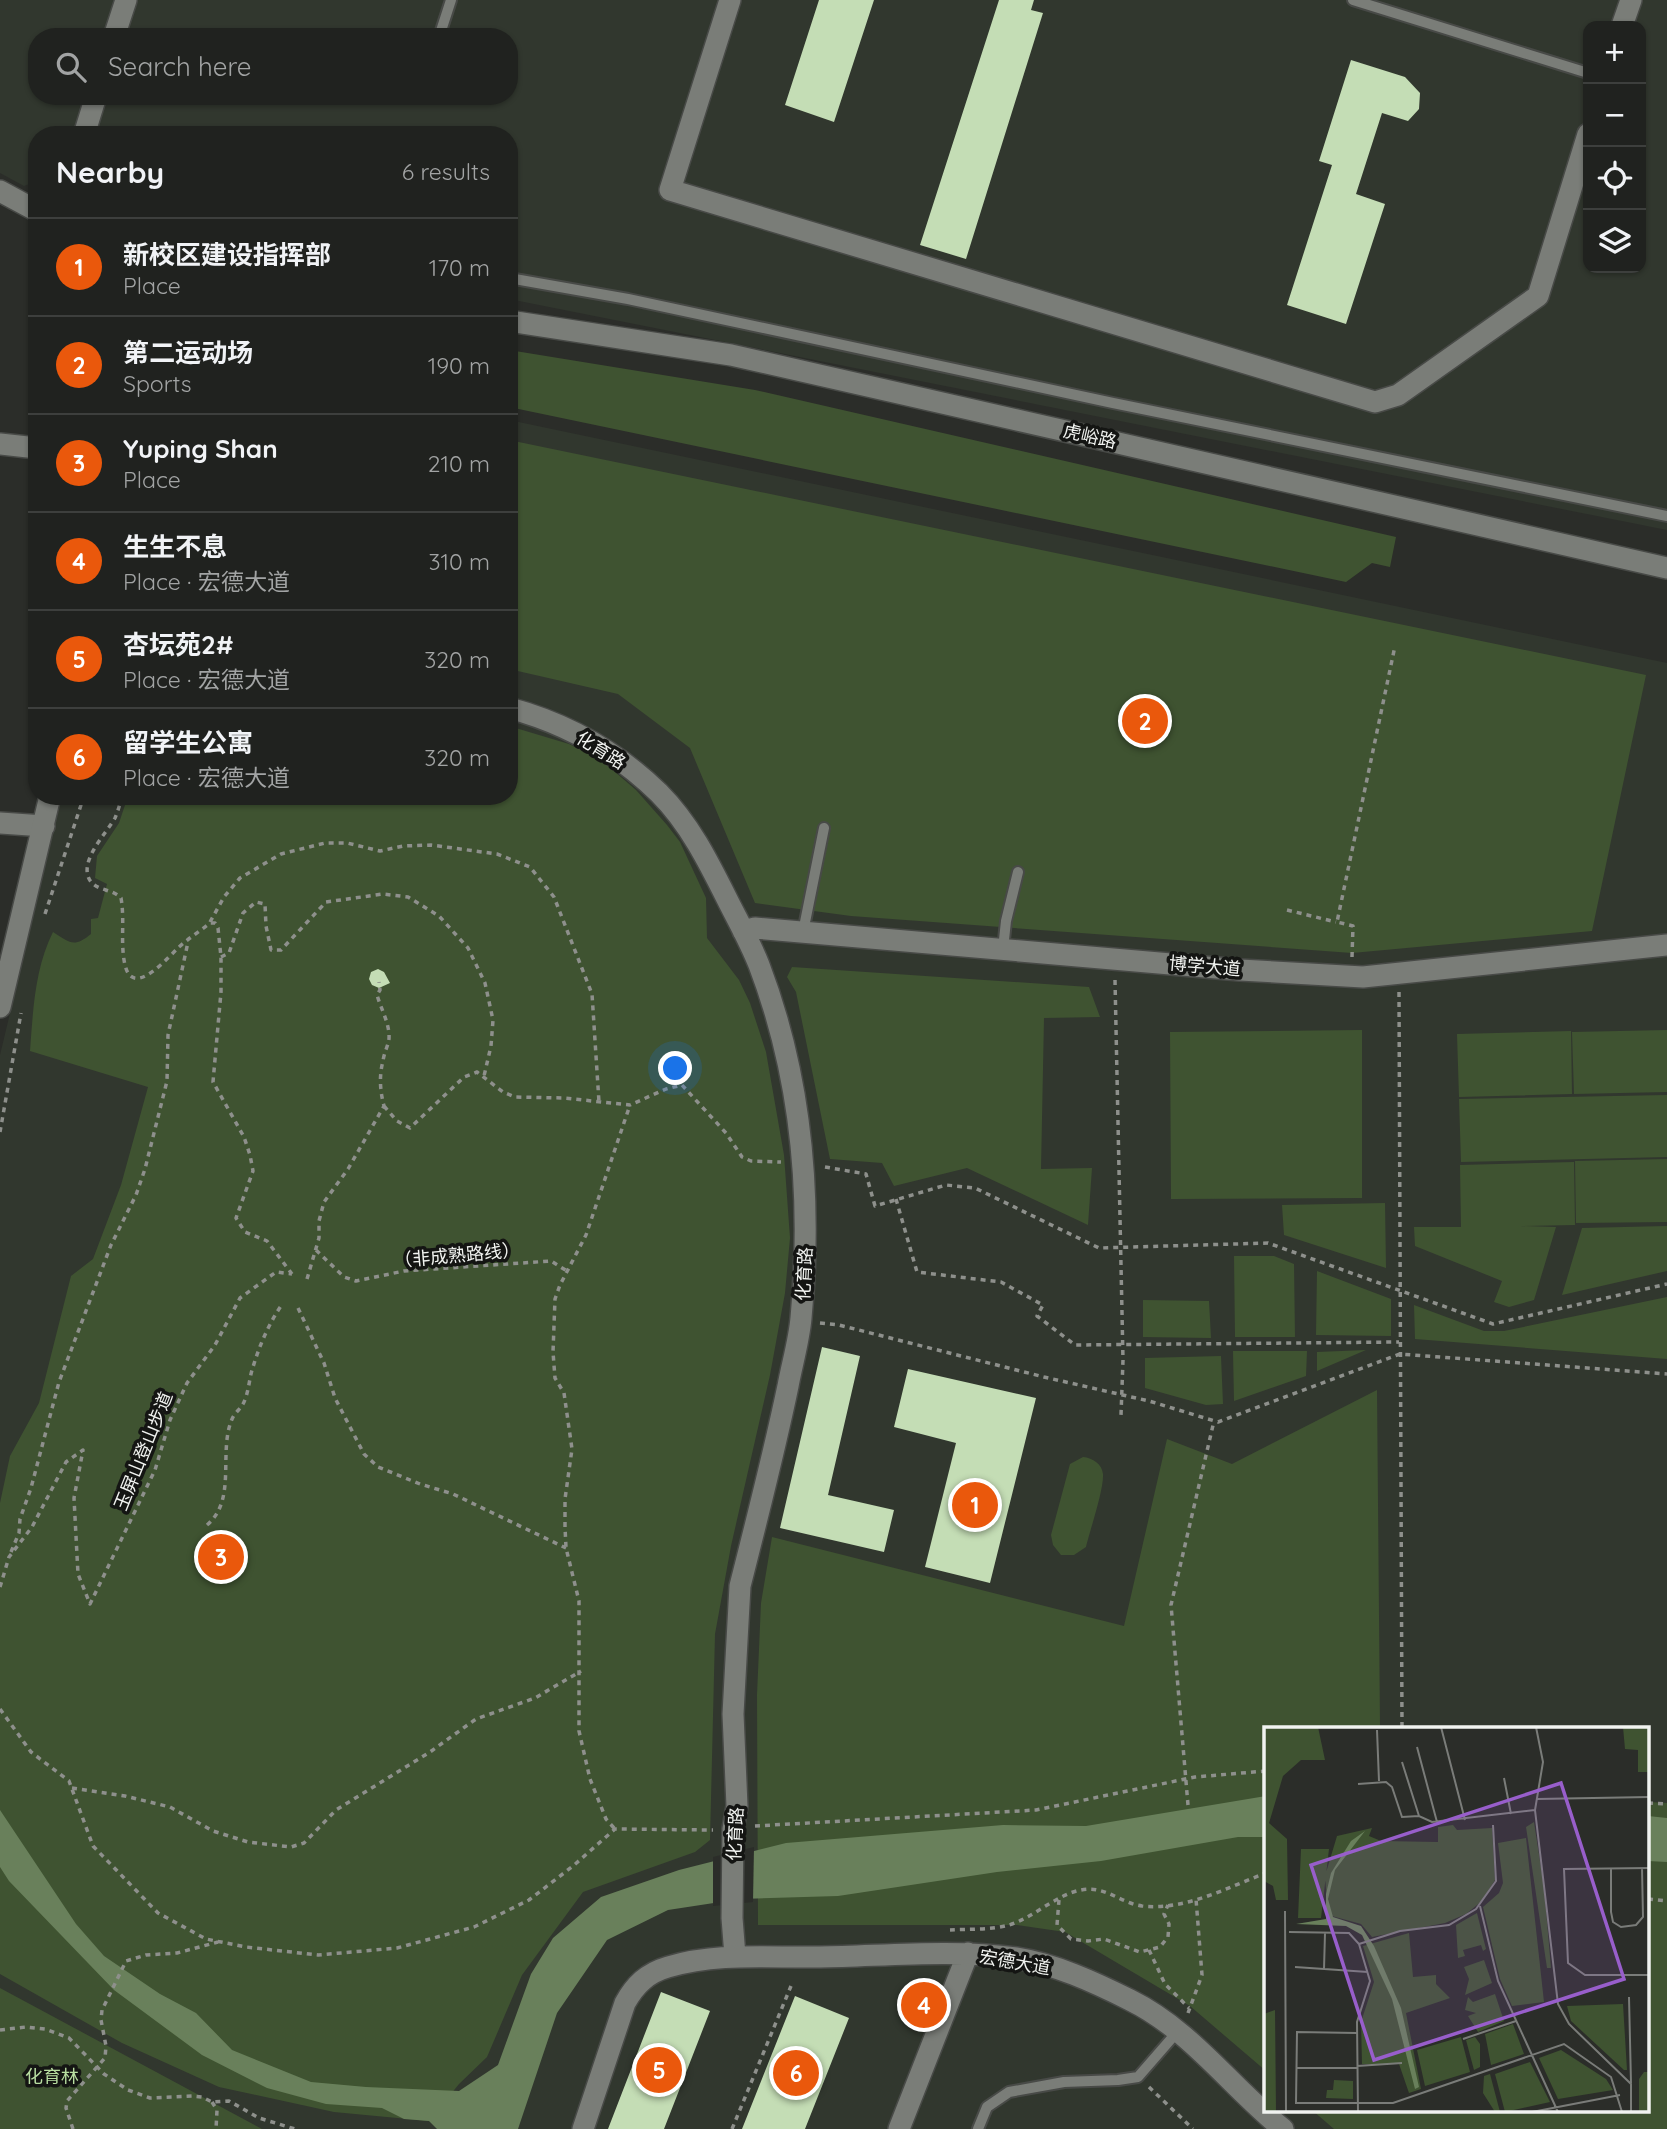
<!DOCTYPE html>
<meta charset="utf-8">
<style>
:root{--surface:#20221f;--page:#282a28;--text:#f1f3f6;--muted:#a2a4a4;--line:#3d3f3d;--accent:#ea580c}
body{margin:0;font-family:Quicksand,"Noto Sans SC",sans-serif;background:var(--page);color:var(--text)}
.controls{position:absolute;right:21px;top:21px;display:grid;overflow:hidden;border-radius:14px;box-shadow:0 2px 5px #0004}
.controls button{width:63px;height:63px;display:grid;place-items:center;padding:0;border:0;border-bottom:2px solid var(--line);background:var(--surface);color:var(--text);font:35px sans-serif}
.you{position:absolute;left:676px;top:1069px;width:24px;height:24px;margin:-18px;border:5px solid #fff;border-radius:50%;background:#1a73e8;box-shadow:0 0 0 10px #1a73e833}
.badge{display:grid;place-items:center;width:46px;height:46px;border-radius:50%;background:var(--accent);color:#fff;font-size:23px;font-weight:700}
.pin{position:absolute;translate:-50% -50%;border:4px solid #fff;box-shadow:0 2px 7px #0006}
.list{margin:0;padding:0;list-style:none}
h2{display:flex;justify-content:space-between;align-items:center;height:91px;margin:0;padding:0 28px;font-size:30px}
h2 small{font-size:23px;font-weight:400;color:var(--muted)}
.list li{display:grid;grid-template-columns:46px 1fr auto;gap:21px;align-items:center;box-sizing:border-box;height:98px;padding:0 28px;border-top:2px solid var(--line)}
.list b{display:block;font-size:26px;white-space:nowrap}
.list p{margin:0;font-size:23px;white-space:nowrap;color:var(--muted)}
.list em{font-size:23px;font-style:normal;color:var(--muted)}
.icon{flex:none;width:38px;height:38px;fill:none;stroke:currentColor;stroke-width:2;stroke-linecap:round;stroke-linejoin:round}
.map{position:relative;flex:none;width:1667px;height:2129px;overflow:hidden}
.search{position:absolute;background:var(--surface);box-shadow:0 2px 5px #0004;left:28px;top:28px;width:490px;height:77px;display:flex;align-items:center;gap:18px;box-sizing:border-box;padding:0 24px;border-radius:28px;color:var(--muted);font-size:26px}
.panel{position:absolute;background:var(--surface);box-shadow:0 2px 5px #0004;left:28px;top:126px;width:490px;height:679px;border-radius:28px}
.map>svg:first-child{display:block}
</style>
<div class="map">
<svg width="1667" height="2129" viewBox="0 0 1667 2129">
<rect width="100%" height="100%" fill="#2b2d29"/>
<path fill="#31372e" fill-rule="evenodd" d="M0 0H1667V530L509 299V135H37V181L24 186 0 173ZM1588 26H1641V268H1588ZM37 37H509V96H37Z
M509 420 1667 663V2129H0V1055L62 796H509ZM1266 1728H1648V2110H1266Z"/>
<path fill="#3f5331" d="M509 350 755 390 1396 537 1390 567 1372 563 1346 582 509 407Z
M509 440 1646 675 1592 931 1352 953 851 916 755 903 690 748 618 694 509 669Z
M509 726 569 744 601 760 636 790 667 825 680 842 706 898 707 938 739 980 750 1003 766 1052 784 1155 790 1238 785 1293 770 1375 731 1546 715 1634 710 1840 695 1852 583 1892 522 1975 487 2057 459 2084 429 2121 334 2112 219 2087 122 2043 0 1974V1503L10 1456 39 1403 71 1276 93 1259 121 1185 148 1087 30 1051C33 1010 35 968 53 932 70 943 74 948 91 934V919L98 918 107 884 95 878 97 856 119 823 128 796H509Z
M792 967 1089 987 1100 1017 1044 1018 1041 1169 1092 1168 1088 1225 967 1168 894 1186 882 1163 830 1159 796 992 787 977Z
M1362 1030V1198L1171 1199 1170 1032Z
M1667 1030V1092L1574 1094 1572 1032Z
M1571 1031 1572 1094 1459 1097 1457 1034Z
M1667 1095V1157L1461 1162 1459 1099Z
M1667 1159V1222L1576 1223 1575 1161Z
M1574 1162 1575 1225 1520 1226 1556 1227 1534 1300 1509 1307 1494 1302 1502 1281 1415 1246 1414 1227H1461L1460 1165Z
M1385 1203 1386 1268 1284 1235 1282 1205Z
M1667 1226V1271L1562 1295 1582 1228Z
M1234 1256H1274L1294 1264 1295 1337H1235Z
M1317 1271 1391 1299V1336L1316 1335Z
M1667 1297V1359L1415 1339 1414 1305 1484 1331H1504Z
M1143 1300 1209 1301 1211 1338 1143 1337Z
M1366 1350 1317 1371V1352Z
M1233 1351H1307L1306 1376 1234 1401Z
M1221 1356 1223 1404 1206 1405 1145 1388V1358Z
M1377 1390 1380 1728H1266V2071L1190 2006 1065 1932 1017 1925H758L757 1695 761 1603 772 1537 1124 1626 1167 1439 1232 1464Z
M1083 1457C1093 1458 1102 1464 1103 1474 1104 1489 1090 1530 1086 1547L1074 1555H1061L1053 1545 1051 1535 1070 1464Z
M1648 1802 1667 1803V2129H1334L1312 2110H1648Z
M0 1988 262 2129H0Z"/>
<path fill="#69805b" d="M1266 1796V1837H1238L1101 1861 997 1872 838 1896 740 1899 668 1910 607 1940 557 2013 518 2129H437L429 2121 404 2119 382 2108 326 2104 267 2088 202 2055 114 1990 9 1881 0 1867V1810L76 1924 104 1956 160 1994 196 2013 232 2050 311 2082 366 2087 459 2091 498 2065 531 1974 553 1938 601 1897 679 1870 786 1843 1003 1825 1086 1826Z
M1648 1816 1667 1818V1862L1648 1861Z"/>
<path fill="#2b2d29" d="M754 1847 753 1902 713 1906V1857Z"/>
<path fill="#c4ddb5" d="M819 0H874L834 122 785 105Z
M999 0H1034L1031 10 1043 13 966 259 920 245Z
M1351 60 1405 77 1420 93 1419 109 1408 121 1382 113 1356 194 1385 204 1346 324 1287 305 1332 165 1319 161Z
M378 969 384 972 390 983 379 988 372 985 369 979 371 972Z
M822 1347 860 1356 828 1495 894 1510 884 1552 780 1528Z
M908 1369 1036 1398 990 1583 925 1567 956 1443 894 1427Z
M661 1992 710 2011 664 2129H608Z
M795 1996 849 2018 805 2129H742Z"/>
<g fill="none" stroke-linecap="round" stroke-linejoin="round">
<g stroke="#484a47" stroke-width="14">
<path id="lane" d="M1353 0 1588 73
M439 37 451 0
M421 97V96
M509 278 628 299 1113 403 1667 516
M803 932 824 828
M1003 949 1006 921 1018 872
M978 2129 987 2107 1009 2092 1064 2082 1118 2080 1138 2077 1178 2031"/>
</g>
<g stroke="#484a47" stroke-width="24">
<path id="street" d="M730 0 670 190 1375 402 1398 395 1538 296 1588 134
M1622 26 1631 0
M114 37 126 0
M84 135 96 96
M0 444 37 448
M509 708C565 723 617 752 659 793 689 823 708 861 727 899 738 921 750 942 759 965 802 1078 812 1200 801 1318 799 1341 792 1364 788 1386 774 1453 757 1519 740 1586L733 1714 737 1806 733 1829 732 1918 735 1956
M0 823 44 826
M743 931 755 928 1240 970 1363 977 1667 945
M583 2129 625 2003C635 1985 647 1973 668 1967 718 1952 770 1958 820 1957 885 1956 952 1949 1016 1958 1055 1964 1094 1982 1130 2000 1191 2030 1231 2087 1283 2129
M899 2129 968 1953"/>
</g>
<g stroke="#484a47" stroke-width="24">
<path id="secondary" d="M0 191 37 211
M509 321 731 355 1667 568
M0 1007 50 796"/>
</g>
<path stroke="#8e908c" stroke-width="3.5" stroke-dasharray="5 5" stroke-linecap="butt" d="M122 796C120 804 118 811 115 818 107 833 75 864 92 883 100 891 112 889 121 898 125 920 120 943 125 965 133 1000 169 956 179 947 189 938 200 931 210 923H215L218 928 221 957V992L213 1082 244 1137 250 1155 253 1171 236 1218 245 1232 267 1241 292 1274
M1287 910 1336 922
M45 914 84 796
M210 922 224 897 240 878 281 854 325 843H347L380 851 403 846 431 845 497 854 530 867 554 897 592 994 599 1102
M221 957 229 953 243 913 256 902 265 904 266 926 271 950H281L326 902 383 894 408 897 439 916 468 948 485 983 493 1020 491 1046 484 1076
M1352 957 1353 926 1337 922 1395 646
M1115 980 1123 1360 1121 1415
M1399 992 1402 1728
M384 1106 397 1121 410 1128 464 1077 477 1072 503 1092 515 1097 564 1098 630 1105 666 1089 682 1085 726 1133 742 1157 751 1161 781 1162
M0 1132 21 1013
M825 1167 866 1174 875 1206 946 1185 975 1188 1099 1248 1268 1243 1493 1324 1667 1284
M896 1199 917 1272 1001 1282 1043 1305 1037 1316 1075 1345 1399 1342
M316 1250 344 1277 356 1281 404 1271 551 1261 567 1271
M307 1279 319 1238V1221L324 1202 348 1169 384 1106C380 1091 379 1076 383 1061 384 1053 388 1046 389 1039 390 1024 381 1009 377 995L380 990 379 982
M298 1308 324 1363 335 1398 364 1454 378 1467 420 1484 453 1494 566 1548
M820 1323 839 1325 1044 1377 1149 1401 1218 1422 1400 1354 1667 1374
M207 1525C238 1499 217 1450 233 1417 236 1412 241 1408 243 1404 249 1393 249 1378 253 1367 260 1344 269 1323 283 1303
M11 1552 19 1533 20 1519 31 1488 59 1382 111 1245 136 1195 145 1169 167 1081 168 1035 188 942
M0 1587 9 1557 32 1527 66 1462 83 1450 74 1498 78 1574 90 1604 155 1470 170 1420 187 1383 215 1345 240 1298 276 1272 292 1274
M0 1709 31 1752 69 1781 93 1846 158 1913 206 1939 246 1947 318 1955 397 1948 474 1927 529 1900 573 1866 615 1829 713 1830
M72 1788 125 1796 170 1807 213 1831 248 1842 291 1847 304 1843 336 1810 430 1752 476 1719 535 1698 581 1671
M1648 1803 1667 1804
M1188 1805 1171 1605 1214 1421
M755 1826 1036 1810 1195 1777 1266 1771
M614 1828 606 1819 590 1779 579 1731V1601L566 1548 565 1527V1499L572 1449 564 1393 555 1378 553 1352 555 1299 560 1285 586 1235 630 1105
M1648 1899 1667 1901
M1059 1900 1057 1925 1071 1939 1088 1941 1104 1939 1140 1952 1160 1947 1168 1937 1169 1924 1164 1914 1168 1905
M950 1930C968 1929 991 1930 1009 1925 1033 1918 1057 1894 1081 1890 1105 1885 1120 1903 1142 1906 1185 1911 1228 1887 1266 1873
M1149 1950 1165 1984 1189 2008
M1188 2013 1202 1975 1196 1899
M0 2030 26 2027 45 2029 69 2038 104 2074 128 2090 150 2098 192 2096 202 2097 212 2102 229 2101 259 2118 295 2129
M1149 2087 1193 2129
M212 2102 217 2110 216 2129
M73 2129 66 2108 67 2101 105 2058 106 2046 101 2020 102 2010 126 1961 146 1955 177 1953 218 1942
M732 2129 791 1986"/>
<use href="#lane" stroke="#7a7d78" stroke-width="10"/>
<use href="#street" stroke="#7a7d78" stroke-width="21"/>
<use href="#secondary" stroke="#7a7d78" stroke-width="21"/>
</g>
<g text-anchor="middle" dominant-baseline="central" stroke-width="7" stroke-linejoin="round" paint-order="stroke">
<g font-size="18" fill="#f1f3f0" stroke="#141513">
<text transform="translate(1090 436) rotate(13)">虎峪路</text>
<text transform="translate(601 750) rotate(32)">化育路</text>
<text transform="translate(1205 966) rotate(5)">博学大道</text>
<text transform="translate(457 1255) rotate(-5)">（非成熟路线）</text>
<text transform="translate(804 1274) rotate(-87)">化育路</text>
<text transform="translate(143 1451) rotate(-68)">玉屏山登山步道</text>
<text transform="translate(735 1834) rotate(-87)">化育路</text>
<text transform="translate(1015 1962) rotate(10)">宏德大道</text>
</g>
<g font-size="18" fill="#b8dea1" stroke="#141513">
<text x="52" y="2076">化育林</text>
</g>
</g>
<g transform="translate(1264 1727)">
<rect width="385" height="385" fill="#2b2d29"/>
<path d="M0 0H54L61 33H37L19 49 5 96 23 112 24 173H12L9 159 0 154ZM359 0H385L384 45H374V23L361 22ZM270 95 280 160 287 241H283L262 100ZM189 98 193 103 228 101 231 153 218 174 202 187 181 196 108 210 97 197 64 188 61 149 73 109 108 101 105 109 117 114 174 115V100ZM262 111 280 275 248 279 236 252 219 180 235 166 239 156 234 116ZM37 122H65L57 191H34ZM213 186 222 222 219 224 217 218 199 223 201 229 194 231 192 198ZM145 206 149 250 172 248V257L186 271 142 286 157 362 145 366 135 337H98L97 295 110 255 99 219ZM220 233 228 256 201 268 205 252 200 240ZM231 267 240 294 214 305 204 289 212 286 201 283 204 270 209 275ZM359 277 363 343H360L307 294 303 279ZM11 283 12 385H0V287ZM249 297 260 327 227 338 221 307ZM197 310 206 345 161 359 153 323ZM211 310 216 317V340L210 343 202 313ZM297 323 342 352 349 363 294 372 275 331ZM266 335 286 375 241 385 231 347ZM380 345H385V385H375V352ZM226 347 236 385H231L219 366 220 349ZM70 353 89 354V372L62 371 63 363H69Z" fill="#3f5331"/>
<path d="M101 104 71 143 64 172 69 190 97 199 110 219 137 281 155 360 151 362 128 272 98 208 82 199 32 197 62 192V167L67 146 87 114Z" fill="#69805b"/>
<path fill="none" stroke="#7a7c79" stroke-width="2" d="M177 0 201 93M272 0 279 35 271 83 294 277 305 297 367 357V385M113 3 115 54M153 20 173 95M138 35 155 89M240 51 247 87M94 57 122 55 128 60 138 90 155 89 168 95 271 83M273 72 385 70M385 141 300 142 304 236 321 248H385M347 142V185L349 195 357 200 372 198 379 190 378 141M216 179 234 254 294 385M21 184 22 385M25 205 85 206 95 217 106 254 93 295 94 385M95 217 136 204 185 198 212 182 232 154 229 98M31 240 104 245M60 242 61 206M365 270 367 356M93 306 33 305 32 376H129L300 317 347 350 358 385M199 312 252 294M93 339 138 336M32 341H93M268 385 356 368"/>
<path fill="#985ecb" fill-opacity="0.15" stroke="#985ecb" stroke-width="3.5" d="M297 56 360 252 110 333 47 138Z"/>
<rect width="385" height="385" fill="none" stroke="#f1f3f0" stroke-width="3.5"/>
</g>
</svg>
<div class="controls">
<button>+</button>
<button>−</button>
<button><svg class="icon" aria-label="locate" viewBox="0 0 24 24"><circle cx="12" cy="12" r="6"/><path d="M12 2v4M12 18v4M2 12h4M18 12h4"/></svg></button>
<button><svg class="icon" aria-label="layers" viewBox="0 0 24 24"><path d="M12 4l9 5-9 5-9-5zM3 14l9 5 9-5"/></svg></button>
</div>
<div class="you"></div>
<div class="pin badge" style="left:975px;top:1505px">1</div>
<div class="pin badge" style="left:1145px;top:721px">2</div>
<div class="pin badge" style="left:221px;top:1557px">3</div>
<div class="pin badge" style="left:924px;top:2005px">4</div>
<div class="pin badge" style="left:659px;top:2070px">5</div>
<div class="pin badge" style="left:796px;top:2073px">6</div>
<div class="search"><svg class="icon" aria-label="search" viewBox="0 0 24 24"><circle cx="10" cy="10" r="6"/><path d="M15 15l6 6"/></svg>Search here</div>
<section class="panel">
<h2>Nearby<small>6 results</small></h2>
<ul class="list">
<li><span class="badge">1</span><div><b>新校区建设指挥部</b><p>Place</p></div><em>170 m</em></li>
<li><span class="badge">2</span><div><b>第二运动场</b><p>Sports</p></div><em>190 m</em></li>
<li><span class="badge">3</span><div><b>Yuping Shan</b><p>Place</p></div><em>210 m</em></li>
<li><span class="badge">4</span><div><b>生生不息</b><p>Place · 宏德大道</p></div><em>310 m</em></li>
<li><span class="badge">5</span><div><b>杏坛苑2#</b><p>Place · 宏德大道</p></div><em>320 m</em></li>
<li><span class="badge">6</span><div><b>留学生公寓</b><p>Place · 宏德大道</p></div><em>320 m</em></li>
</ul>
</section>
</div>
